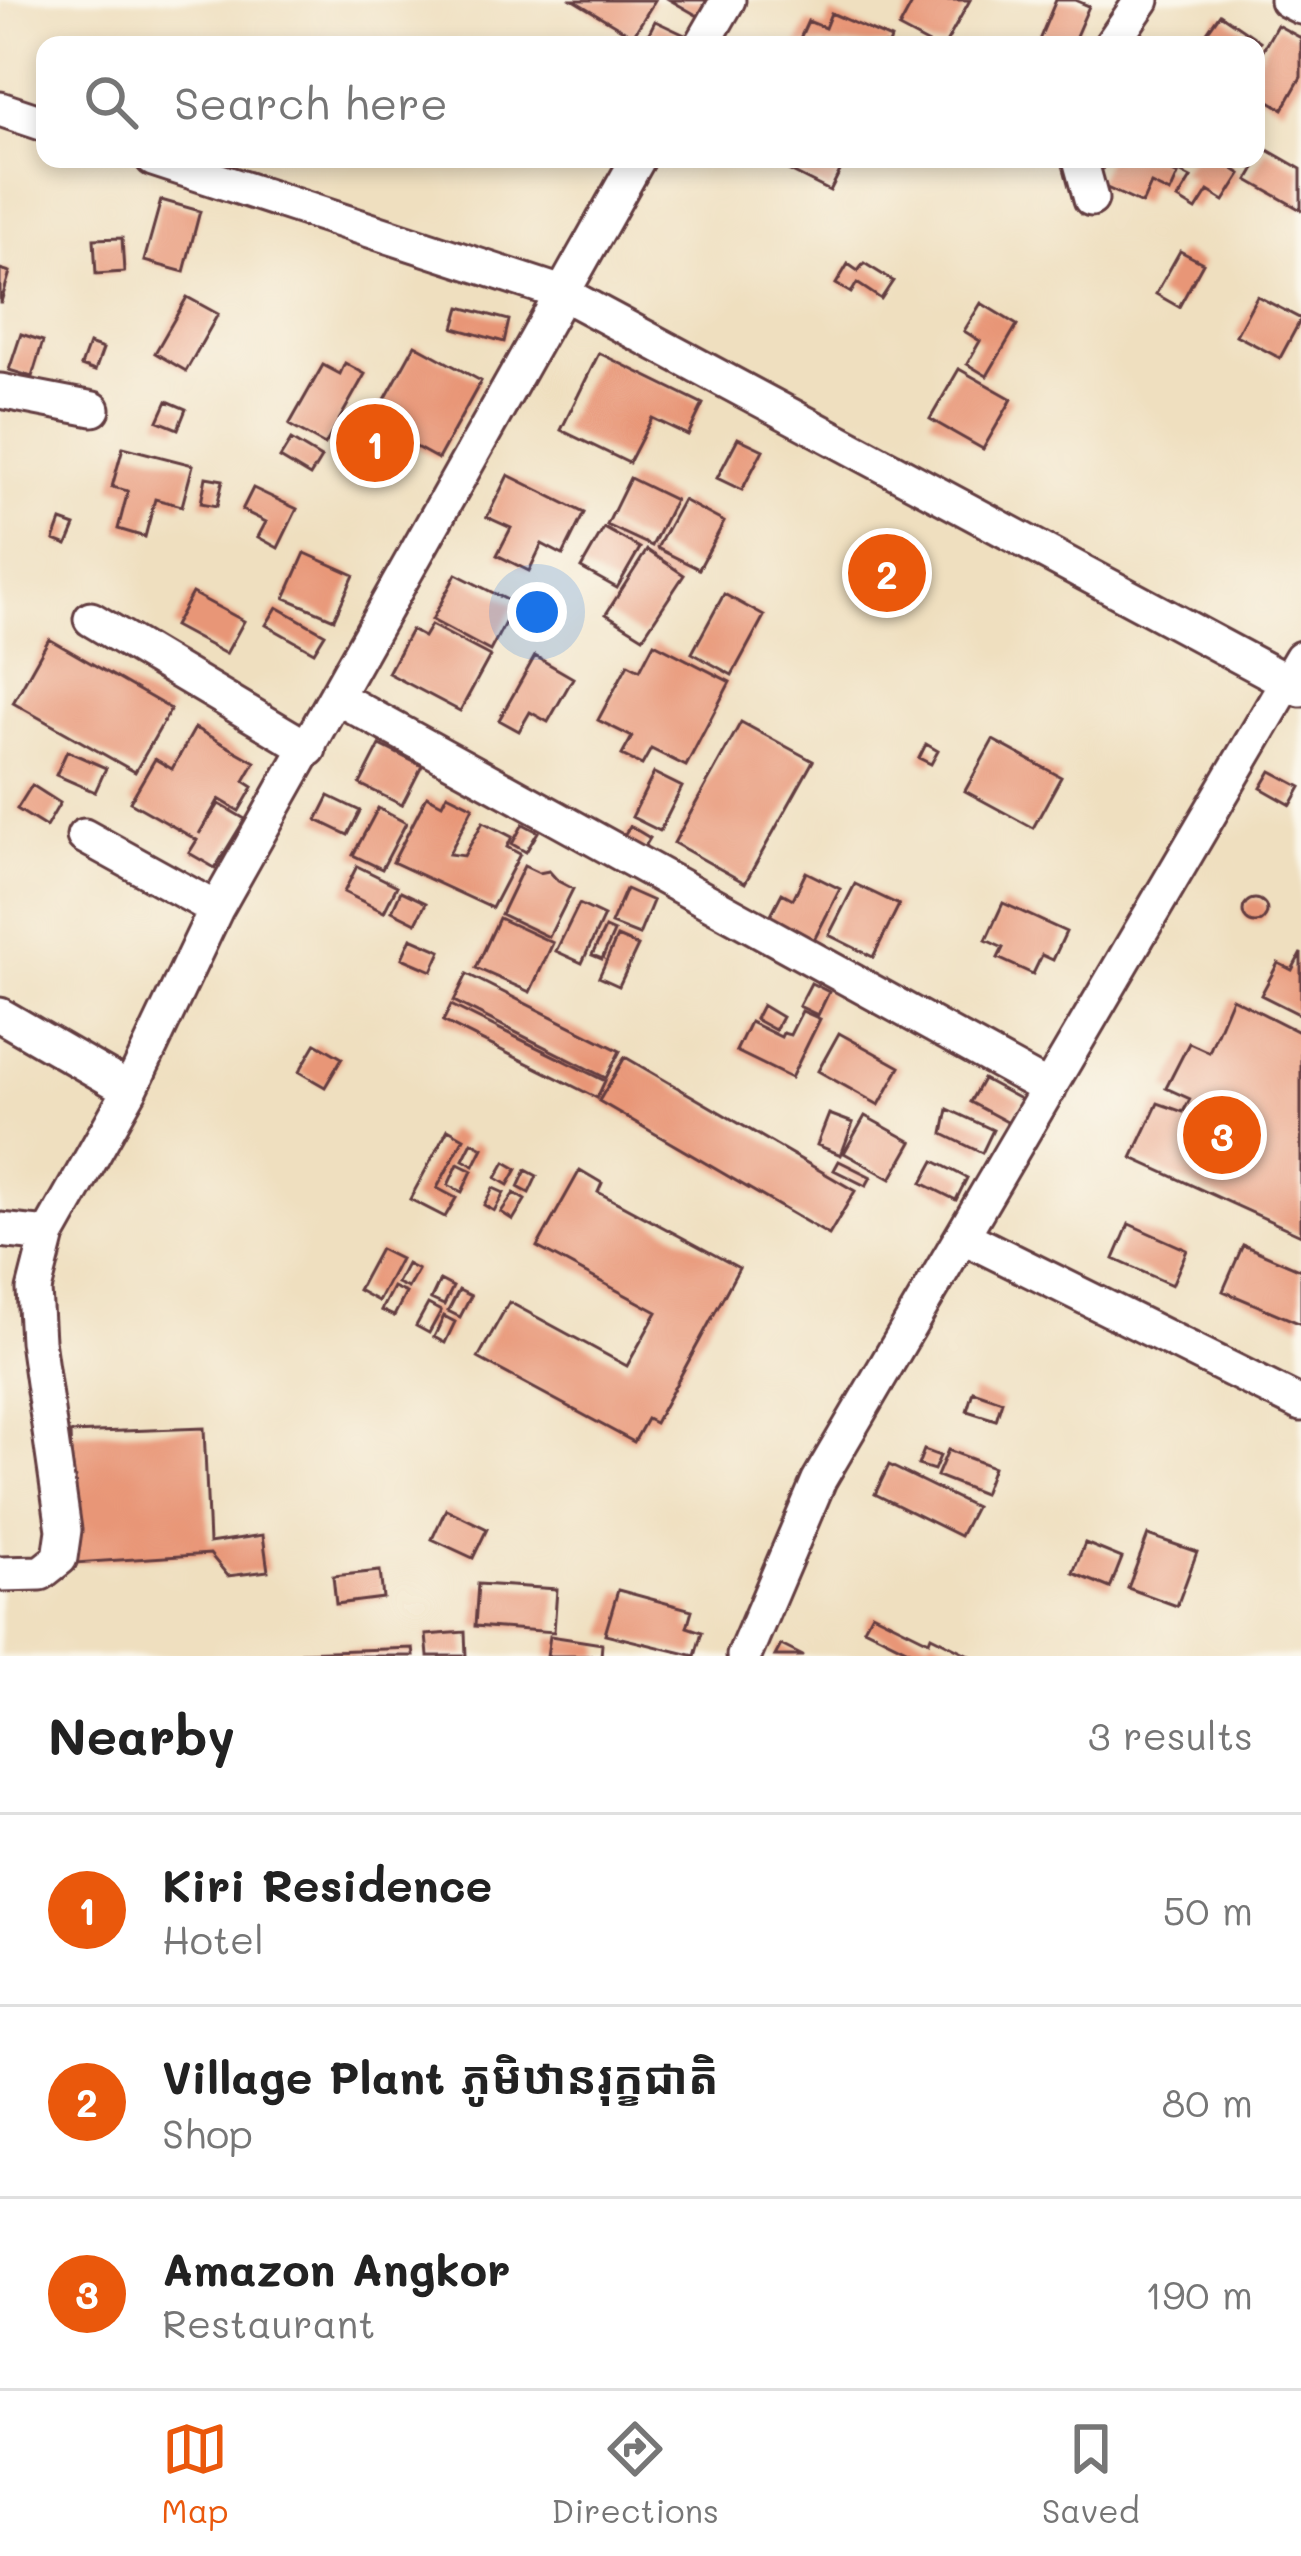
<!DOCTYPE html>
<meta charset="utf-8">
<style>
:root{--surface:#fff;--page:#f6f6f6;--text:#222;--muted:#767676;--line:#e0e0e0;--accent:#ea580c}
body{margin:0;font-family:Mali,"Noto Sans Khmer",sans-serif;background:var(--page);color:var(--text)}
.you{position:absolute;left:537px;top:612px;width:42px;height:42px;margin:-30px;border:9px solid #fff;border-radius:50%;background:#1a73e8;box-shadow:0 0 0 18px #1a73e833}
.badge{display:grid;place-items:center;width:78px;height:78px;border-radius:50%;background:var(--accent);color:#fff;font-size:39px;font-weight:700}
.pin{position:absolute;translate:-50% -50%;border:6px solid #fff;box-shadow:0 3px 12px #0006}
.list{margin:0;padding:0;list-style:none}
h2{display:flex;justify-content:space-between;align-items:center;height:156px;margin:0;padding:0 48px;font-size:51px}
h2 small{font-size:39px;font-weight:400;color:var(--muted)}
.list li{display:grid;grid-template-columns:78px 1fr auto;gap:36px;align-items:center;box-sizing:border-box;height:192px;padding:0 48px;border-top:3px solid var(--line)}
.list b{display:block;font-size:45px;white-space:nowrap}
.list p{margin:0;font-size:39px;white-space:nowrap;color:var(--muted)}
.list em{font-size:39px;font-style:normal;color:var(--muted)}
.icon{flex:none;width:66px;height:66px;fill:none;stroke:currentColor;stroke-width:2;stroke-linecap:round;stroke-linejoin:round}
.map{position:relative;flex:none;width:1301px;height:1656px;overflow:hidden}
.search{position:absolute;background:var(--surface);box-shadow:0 6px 18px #0003;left:36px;right:36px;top:36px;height:132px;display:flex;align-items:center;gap:30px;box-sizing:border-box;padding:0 42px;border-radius:24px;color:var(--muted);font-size:45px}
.sheet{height:732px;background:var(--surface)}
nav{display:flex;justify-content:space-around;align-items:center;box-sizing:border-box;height:168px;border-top:3px solid var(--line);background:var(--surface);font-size:33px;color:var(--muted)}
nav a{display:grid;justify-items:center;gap:6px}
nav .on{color:var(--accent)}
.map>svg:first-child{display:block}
</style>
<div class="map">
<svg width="1301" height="1656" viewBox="0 0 1301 1656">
<rect width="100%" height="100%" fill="#fbf7ec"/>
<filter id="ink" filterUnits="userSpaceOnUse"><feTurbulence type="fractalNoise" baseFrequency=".00833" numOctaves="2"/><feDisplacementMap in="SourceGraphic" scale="24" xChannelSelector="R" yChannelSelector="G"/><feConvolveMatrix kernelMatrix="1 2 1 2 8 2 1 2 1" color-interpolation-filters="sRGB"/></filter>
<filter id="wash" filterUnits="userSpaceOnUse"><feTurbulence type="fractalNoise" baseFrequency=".004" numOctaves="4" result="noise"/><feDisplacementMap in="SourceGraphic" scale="48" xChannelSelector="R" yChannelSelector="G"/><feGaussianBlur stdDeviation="2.7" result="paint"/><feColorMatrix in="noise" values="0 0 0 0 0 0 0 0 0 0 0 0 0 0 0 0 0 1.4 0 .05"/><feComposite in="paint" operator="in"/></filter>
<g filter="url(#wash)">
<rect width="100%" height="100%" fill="#efdfbf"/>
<g id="blocks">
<path fill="#e89677" d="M573 0H655L633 36Z
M670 0H707L698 16Z
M914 0H970L945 45H931L899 28Z
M1056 0H1075L1089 6 1072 45H1037Z
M831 13 891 39 889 45H797L808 21 825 28Z
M1220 14 1260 41 1257 45H1198Z
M655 21 691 38 687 45H664L647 37Z
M1277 25 1301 38V77L1283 109 1256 93V62Z
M1266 149 1301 169V210L1248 180Z
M766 159H846L830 191Z
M1107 159H1164L1160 166 1178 175 1170 193 1151 184 1142 204 1096 183Z
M1190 159H1218L1241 174 1224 201 1208 191 1196 210 1178 199 1191 178 1181 173Z
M161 200 200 211 184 272 144 261Z
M122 238 124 272 96 274 94 239Z
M1180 251 1203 263 1179 307 1156 294Z
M864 263 893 281 881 299 857 283 851 293 836 284 848 264 858 271Z
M0 269 10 272 1 302H0Z
M1257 296 1301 319 1280 358 1236 335Z
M187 297 218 314 186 371 155 353Z
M981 303 1017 325 987 376 967 364 980 341 964 331Z
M460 307 509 320 504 342 454 328Z
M21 334 43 341 32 377 9 370Z
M89 344 103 349 95 371 81 366Z
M415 345 481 381 438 459 372 423Z
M599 353 703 404 688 435 652 418 629 463 561 430Z
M345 363 365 374 325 445 289 425 323 365 340 374Z
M959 369 1012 399 983 449 930 419Z
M167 401 186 409 178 429 158 421Z
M377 437 404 451 394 468 368 454Z
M738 438 763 450 742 490 717 478Z
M291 440 321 458 310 476 280 458Z
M123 447 193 465 182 506 155 499 145 537 118 529 128 491 112 487Z
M508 475 584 513 563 555 542 544 529 571 497 555 511 528 487 517Z
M206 477 223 480 217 506 201 503Z
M630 478 675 500 652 546 607 525Z
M253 488 297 509 278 548 258 537 266 522 242 510Z
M683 500 724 522 699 569 657 548Z
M61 521 75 526 67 545 54 540Z
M604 528 640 548 617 588 581 568Z
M647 550 684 575 643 637 606 614Z
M305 553 354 575 334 619 285 598Z
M456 574 515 604 490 651 432 620Z
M192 593 244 621 226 654 174 626Z
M724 594 764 616 732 675 692 653Z
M277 607 325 634 314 652 266 625Z
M431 625 490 656 460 711 388 673 411 630 424 637Z
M49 639 171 709 135 772 13 703Z
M654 643 730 682 686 766 651 749 642 765 622 755 632 737 598 720 628 664 640 670Z
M535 656 573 678 548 722 530 712 519 731 499 720Z
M741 722 813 761 745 883 674 843Z
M195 728 255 762 244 781 253 787 239 811 219 799 199 834 219 804 245 819 215 868 189 853 197 840 130 802 155 759 172 769Z
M993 740 1061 777 1033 828 965 791Z
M926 744 938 751 931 764 919 758Z
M380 745 422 766 402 805 360 784Z
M67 751 106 768 95 792 56 775Z
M1271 771 1301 787 1291 805 1261 788Z
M654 773 682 787 660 831 632 817Z
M32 785 60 803 46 827 17 809Z
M447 794 473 807 449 854 464 856 483 822 512 837 507 847 520 854 492 908 393 862 427 796 442 804Z
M329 796 360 811 348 835 317 820Z
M378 808 406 823 382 869 353 855Z
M523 824 538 832 526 852 512 844Z
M630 826 650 838 641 853 621 840Z
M357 866 397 886 384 912 344 892Z
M524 866 539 873 549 871 558 881 573 889 549 937 501 914Z
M806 872 840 889 813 942 768 920 782 893 793 899Z
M855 884 899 905 873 957 829 935Z
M626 889 653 901 639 935 611 924Z
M401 891 426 903 416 923 392 911Z
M1243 911a12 12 0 1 1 24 0a12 12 0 1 1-24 0Z
M1003 903 1066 932 1053 960 1042 955 1033 974 998 958 1003 948 986 940Z
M579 904 604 916 582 963 556 951Z
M499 918 553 943 530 992 476 968Z
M605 928 614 932 602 959 592 955Z
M617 937 638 946 619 986 599 977Z
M411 938 441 951 432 971 402 958Z
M1301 953V1015L1261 995 1278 963 1292 970Z
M467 974 620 1051 606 1078 454 1001Z
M811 983 829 992 818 1015 799 1006Z
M1232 998 1301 1033V1235L1132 1158 1158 1103 1183 1112 1190 1099 1166 1088 1189 1043 1209 1052Z
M451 1005 605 1081 597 1098 443 1021Z
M762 1005 782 1017 775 1030 755 1019Z
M802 1011 820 1019 791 1078 736 1051 750 1022 781 1037 783 1033 790 1035Z
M839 1033 900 1067 879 1105 818 1071Z
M316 1043 342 1058 325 1087 299 1072Z
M625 1057 855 1191 829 1235 599 1101Z
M983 1079 1022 1100 1009 1123 970 1102Z
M948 1109 993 1130 982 1153 943 1134Z
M829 1114 853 1123 841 1155 817 1145Z
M865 1116 912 1142 891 1179 844 1153Z
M448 1129 464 1138 437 1188 456 1198 445 1217 410 1199Z
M472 1142 483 1148 474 1166 463 1160Z
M839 1161 871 1177 866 1186 834 1170Z
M934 1161 967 1178 956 1200 922 1183Z
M505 1162 517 1169 508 1185 496 1178Z
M458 1164 472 1171 462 1192 448 1185Z
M526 1170 537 1176 529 1193 518 1187Z
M580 1170 602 1183 598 1192 739 1268 655 1423 647 1419 634 1442 478 1358 509 1302 627 1366 657 1312 537 1247Z
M493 1188 504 1193 494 1211 484 1205Z
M514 1193 525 1200 513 1220 501 1212Z
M1129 1224 1187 1250 1172 1285 1114 1259Z
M1243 1245 1301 1270V1324L1223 1291Z
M380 1249 400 1259 378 1301 358 1290Z
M407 1264 418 1270 408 1288 397 1283Z
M440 1280 453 1287 444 1305 431 1299Z
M393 1287 406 1293 394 1316 381 1310Z
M459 1290 471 1296 460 1317 448 1311Z
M428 1304 441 1311 429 1333 416 1326Z
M444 1316 455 1322 445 1343 434 1337Z
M973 1391 1002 1401 996 1420 967 1411Z
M204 1428 209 1543 263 1535 268 1571 228 1576 210 1554 75 1563 70 1433Z
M924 1450 940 1456 934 1470 918 1465Z
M948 1450 993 1467 983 1494 937 1476Z
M889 1465 975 1507 960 1536 875 1494Z
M446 1509 487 1529 473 1558 432 1539Z
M1148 1535 1197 1552 1177 1606 1128 1588Z
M1085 1543 1122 1558 1110 1588 1073 1573Z
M380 1571 383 1598 336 1604 333 1576Z
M478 1584 557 1589 554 1632 475 1626Z
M618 1590 692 1610 687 1627 702 1632 695 1656 605 1634Z
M872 1613 929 1641 931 1636 971 1656H910L912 1652 864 1628Z
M465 1632 466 1656H428L426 1635Z
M550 1636 602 1644 601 1656H547Z
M781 1645 803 1656H775Z
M413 1648 414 1656H302V1652Z"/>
</g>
</g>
<g filter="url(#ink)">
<use href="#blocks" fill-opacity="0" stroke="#633c41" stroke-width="3"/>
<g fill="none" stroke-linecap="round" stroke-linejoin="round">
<g stroke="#633c41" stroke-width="39">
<path id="minor" d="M1287 0 1301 7
M702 45 728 0
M1111 45 1142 0
M0 109 45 124
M153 159 562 293 1301 689
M1080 159 1091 199
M0 391 93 409
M91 619 309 749
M338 698 1049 1089
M84 836 216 909
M0 1015 130 1090
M0 1230 48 1235
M964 1237 1301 1404
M0 1574 41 1573 60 1558 64 1530 37 1341 34 1290 48 1235 130 1090 216 909 638 159
M744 1656 819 1480 1301 658"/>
</g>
<use href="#minor" stroke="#fff" stroke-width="33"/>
</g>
</g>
</svg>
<div class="you"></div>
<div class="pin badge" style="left:375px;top:443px">1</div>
<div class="pin badge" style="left:887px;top:573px">2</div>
<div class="pin badge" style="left:1222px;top:1135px">3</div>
<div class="search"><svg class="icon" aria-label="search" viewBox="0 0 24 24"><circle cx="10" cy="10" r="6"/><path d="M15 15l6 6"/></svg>Search here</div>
</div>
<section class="sheet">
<h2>Nearby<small>3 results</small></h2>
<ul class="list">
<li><span class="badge">1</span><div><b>Kiri Residence</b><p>Hotel</p></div><em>50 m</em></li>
<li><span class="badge">2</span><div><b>Village Plant ភូមិឋានរុក្ខជាតិ</b><p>Shop</p></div><em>80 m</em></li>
<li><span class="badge">3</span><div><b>Amazon Angkor</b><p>Restaurant</p></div><em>190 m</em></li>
</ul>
</section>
<nav>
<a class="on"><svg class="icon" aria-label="map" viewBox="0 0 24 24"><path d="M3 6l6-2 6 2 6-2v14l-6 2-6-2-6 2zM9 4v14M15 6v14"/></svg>Map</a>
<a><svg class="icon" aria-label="directions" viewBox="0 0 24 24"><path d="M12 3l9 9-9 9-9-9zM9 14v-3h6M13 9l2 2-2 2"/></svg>Directions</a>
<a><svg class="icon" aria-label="saved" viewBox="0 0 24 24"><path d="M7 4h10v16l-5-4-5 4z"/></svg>Saved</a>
</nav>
